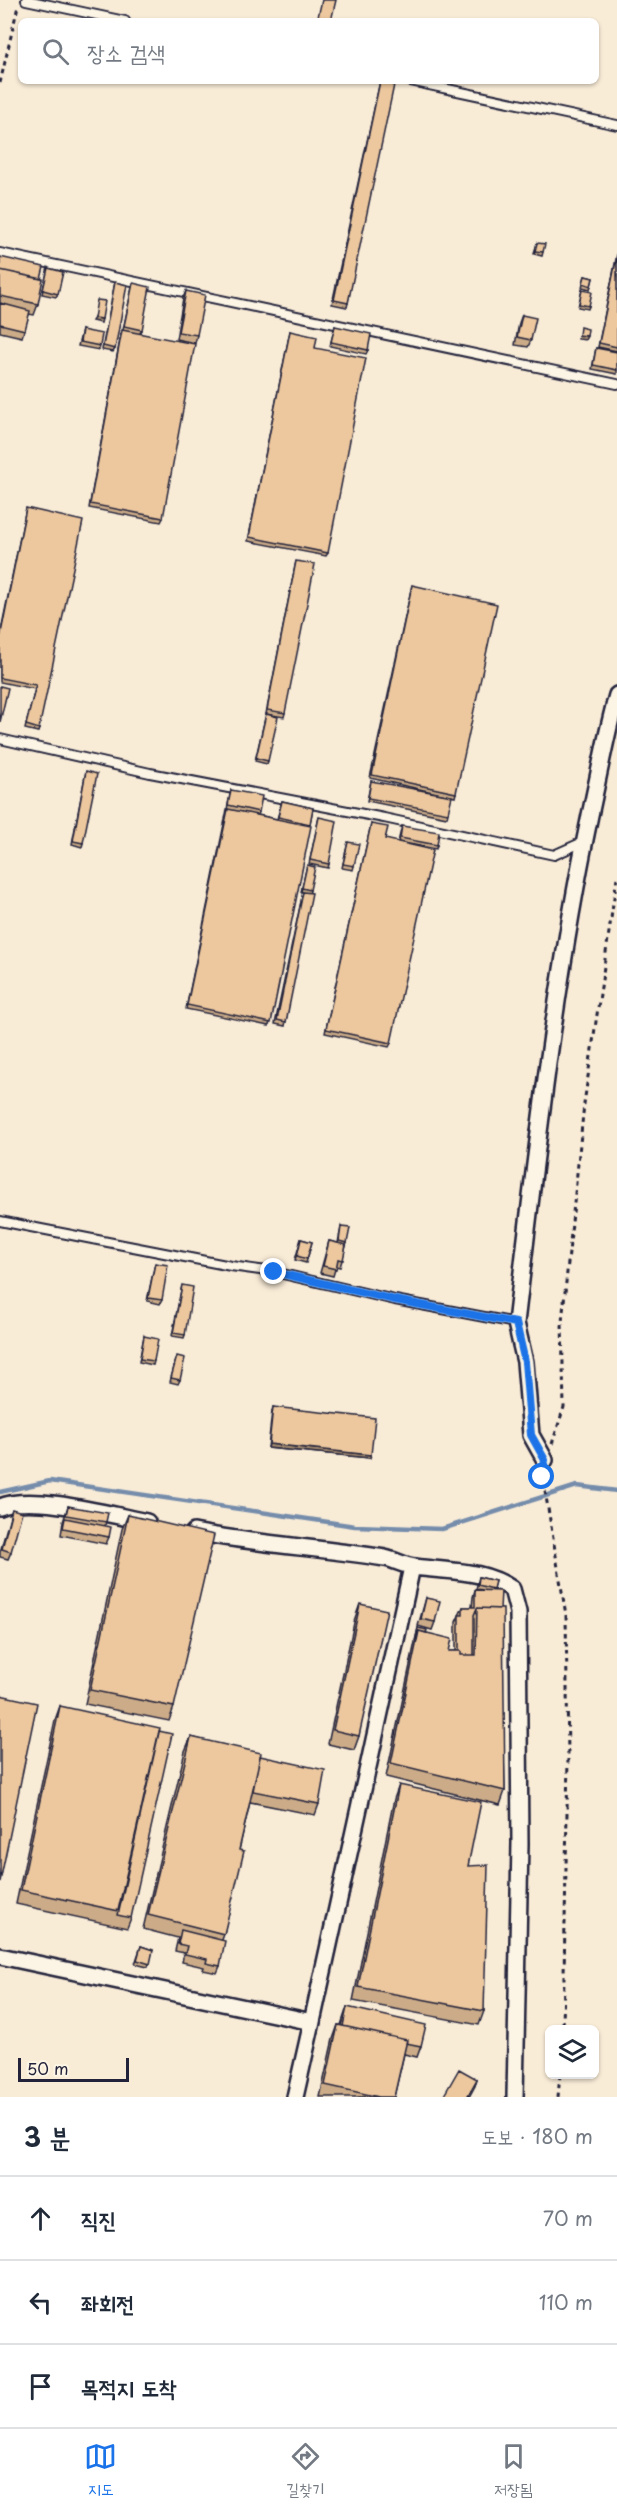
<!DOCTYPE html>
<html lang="ko">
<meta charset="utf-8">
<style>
:root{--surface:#fff;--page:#f2f2f3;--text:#1f2937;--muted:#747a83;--line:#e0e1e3;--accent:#1a73e8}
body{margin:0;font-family:"Playpen Sans","Poor Story",sans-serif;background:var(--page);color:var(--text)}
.controls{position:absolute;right:18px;bottom:18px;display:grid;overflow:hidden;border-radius:9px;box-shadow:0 2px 4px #0004}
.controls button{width:54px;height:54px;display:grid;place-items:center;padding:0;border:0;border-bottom:2px solid var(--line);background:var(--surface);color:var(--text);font:30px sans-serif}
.scale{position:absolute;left:18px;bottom:15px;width:111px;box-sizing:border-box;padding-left:6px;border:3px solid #22223b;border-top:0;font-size:16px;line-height:21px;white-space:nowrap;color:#22223b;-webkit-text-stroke:4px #fcf5e5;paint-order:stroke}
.stop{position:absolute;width:18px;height:18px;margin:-14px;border:4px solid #1a73e8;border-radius:50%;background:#fff}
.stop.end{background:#1a73e8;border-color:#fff;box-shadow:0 2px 6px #0008}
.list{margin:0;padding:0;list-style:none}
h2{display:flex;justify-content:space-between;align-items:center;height:78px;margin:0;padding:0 24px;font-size:26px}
h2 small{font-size:20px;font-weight:400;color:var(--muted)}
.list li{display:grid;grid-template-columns:39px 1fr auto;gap:18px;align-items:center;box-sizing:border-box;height:84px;padding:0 24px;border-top:2px solid var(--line)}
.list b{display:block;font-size:22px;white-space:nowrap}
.list em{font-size:20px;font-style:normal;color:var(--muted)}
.icon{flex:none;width:33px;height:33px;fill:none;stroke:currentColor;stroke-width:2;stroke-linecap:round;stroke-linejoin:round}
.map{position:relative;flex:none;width:617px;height:2097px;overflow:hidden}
.search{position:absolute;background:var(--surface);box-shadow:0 2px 4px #0004;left:18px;right:18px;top:18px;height:66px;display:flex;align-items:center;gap:15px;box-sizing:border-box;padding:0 21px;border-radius:9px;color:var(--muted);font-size:22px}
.sheet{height:330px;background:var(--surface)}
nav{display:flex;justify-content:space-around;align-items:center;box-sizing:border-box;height:84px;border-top:2px solid var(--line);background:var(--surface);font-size:16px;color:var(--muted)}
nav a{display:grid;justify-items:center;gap:3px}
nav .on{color:var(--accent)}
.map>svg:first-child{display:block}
</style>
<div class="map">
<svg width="617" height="2097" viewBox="0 0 617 2097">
<rect width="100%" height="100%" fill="#f9ecd7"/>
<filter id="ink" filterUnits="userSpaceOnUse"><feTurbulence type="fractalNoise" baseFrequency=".0167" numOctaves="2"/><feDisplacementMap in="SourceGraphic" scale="12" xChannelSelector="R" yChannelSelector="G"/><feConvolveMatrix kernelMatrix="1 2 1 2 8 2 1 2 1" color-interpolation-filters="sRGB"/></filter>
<g filter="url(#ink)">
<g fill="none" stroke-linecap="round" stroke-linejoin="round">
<path stroke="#748cab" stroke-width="4.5" d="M0 1492 50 1481 355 1526 442 1529 577 1486 617 1491"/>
<g stroke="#22223b" stroke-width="12">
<path id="service" d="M26 0 125 21
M410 81 617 125
M0 253 617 384
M0 739 150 773 384 818 554 855 583 842
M0 1221 231 1266 274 1272 395 1300 516 1323"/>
</g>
<g stroke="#22223b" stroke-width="20">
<path id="minor" d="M545 1460 531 1435 525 1362 516 1323C536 1153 555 983 590 815 599 775 606 734 617 695
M0 1507C32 1493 111 1515 147 1522
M194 1532C257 1544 321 1548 385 1558 395 1560 405 1566 415 1567 449 1572 483 1569 512 1589L518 1612 520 1843 515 2097
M0 1956 312 2022 295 2097
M312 2022 412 1567"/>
</g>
<path stroke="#22223b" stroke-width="3" stroke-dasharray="4.5 4.5" stroke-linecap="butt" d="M0 83 18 6
M552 1444 564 1407 562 1322 584 1104 617 877
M542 1473 566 1615 568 1758 563 2030
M558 2097 560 2074"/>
<use href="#service" stroke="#fcf5e5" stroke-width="8"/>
<use href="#minor" stroke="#fcf5e5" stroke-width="15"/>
</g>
<path fill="#ccac88" stroke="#22223b" stroke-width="1.5" d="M380 81 348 303 347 307 332 304Z
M537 243 543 252 542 256 534 254Z
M617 254V351L598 347Z
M0 257 41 279 38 304 34 315 29 314 22 337 0 332Z
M48 268 58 294 56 297 42 294Z
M585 276 593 278 590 289 582 287Z
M115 282V349L113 352 102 350Z
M133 283 142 330 140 333 163 518 161 522 89 508 121 334 123 330Z
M582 290 589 306 588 309 578 307Z
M186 291 197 335 195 343 176 339 183 298Z
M522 315 531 340 528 347 515 345 519 323Z
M335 326 368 350 366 354 330 346Z
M82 330 100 346 99 350 78 346Z
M290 331 315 348 328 553 326 556 248 541Z
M596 348 617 352V374L592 369Z
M26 508 39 729 38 732 25 729 35 689 0 682V635Z
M296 561 285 713 284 717 266 714Z
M412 585 456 793 455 797 370 778Z
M266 714 268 761 267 764 255 761Z
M86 771 83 843 82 847 72 844Z
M371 781 448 813 447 817 367 801Z
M231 790 259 812 258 815 277 819 282 801 313 808 269 1026 186 1009Z
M319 817 329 864 328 868 309 864Z
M371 824 385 839 391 1043 389 1047 325 1033Z
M402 826 437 845 436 849 398 842Z
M348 842 354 866 353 870 342 868Z
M307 865 310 890 285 1026 275 1024 303 892H301Z
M341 1227 347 1243 340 1267 336 1266 333 1276 320 1273 329 1241 338 1243Z
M301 1239 312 1242 306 1263 295 1260Z
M155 1263 162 1300 160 1304 147 1301Z
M182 1285 185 1335 184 1338 172 1336Z
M144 1336 154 1361 153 1365 139 1362Z
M176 1360 180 1380 178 1384 170 1382Z
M273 1407 370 1458 268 1448 272 1411Z
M68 1506 106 1522 105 1525 109 1537 106 1544 61 1535 63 1522Z
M12 1509 11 1552 8 1559 0 1557V1552Z
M128 1515 174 1707 169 1721 85 1704 122 1529Z
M479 1577 495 1581 492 1591 500 1609 505 1791 500 1805 386 1777 418 1628 426 1633 449 1651H456V1622L463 1607H472L473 1597 475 1590H483L476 1589Z
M426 1598 435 1622 432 1630 418 1626Z
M360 1604 359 1736 354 1750 328 1744 355 1618Z
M60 1706 131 1918 127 1928 16 1904 55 1720Z
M191 1737 260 1756 319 1804 315 1815 250 1802 239 1850 224 1934 222 1940 220 1966 217 1973 203 1970 204 1967 182 1962 184 1953 175 1951 178 1938 143 1929 185 1751Z
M399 1785 468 1866 484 2011 479 2025 353 2001 394 1799Z
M141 1946 153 1950 148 1967 135 1964Z
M347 2007 421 2046 417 2057 404 2054 394 2097H320L333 2039 338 2025H341Z"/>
<path fill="#a68c6f" stroke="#22223b" stroke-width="1.5" d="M94 318 102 319 101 323 92 321Z
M579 335 587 336 585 340 578 339Z
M269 1444 371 1455 370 1458 268 1448Z
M477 2079 475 2086 469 2097H467Z"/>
<path fill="#edc89e" stroke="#22223b" stroke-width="1.5" d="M322 0H336L331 21H317Z
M380 81 394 85 348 303 334 300Z
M537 243 545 244 543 252 535 251Z
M617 256V347L599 343Z
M0 257 44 267 41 279 0 270Z
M48 268 63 272 58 294 43 290Z
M0 270 43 279 38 304 0 296Z
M585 276 593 278 591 286 583 283Z
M115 282 127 285 115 349 103 346Z
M133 283 150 287 142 330 124 326Z
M582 290 592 292 589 306 579 304Z
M186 291 205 295 197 335 178 332Z
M97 300 105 301 102 319 94 318Z
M0 303 30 311 25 330 0 324Z
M522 315 536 318 531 340 517 337Z
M335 326 371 334 368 350 331 342Z
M580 327 588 329 587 336 579 335Z
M82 330 102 334 100 346 80 342Z
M122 330 195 344 163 518 90 504Z
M290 331 317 337 315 348 366 358 328 553 249 537Z
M596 348 617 352V370L593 365Z
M26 508 83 521 39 729 26 725 36 685 0 678V638Z
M296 561 315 564 285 713 267 710Z
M412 585 497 604 456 793 372 775Z
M0 686 8 688 0 722Z
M266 714 278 717 268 761 256 758Z
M86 771 97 774 83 843 73 841Z
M371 781 452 796 448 813 368 798Z
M231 790 262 796 259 812 228 805Z
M282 801 313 808 310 824 278 817Z
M228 809 311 826 271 1023 187 1005Z
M319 817 337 821 329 864 310 860Z
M371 824 388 827 385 839 433 850 391 1043 326 1029Z
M402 826 439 832 437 845 400 838Z
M348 842 359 844 354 866 343 864Z
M307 865 315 867 310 890 302 888Z
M303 892 312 893 286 1022 277 1020Z
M341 1227 350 1228 347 1243 339 1241Z
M301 1239 312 1242 307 1259 297 1256Z
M329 1241 346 1245 343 1260 338 1259 336 1269 323 1266Z
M155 1263 168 1265 162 1300 148 1298Z
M182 1285 193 1287 185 1335 173 1333Z
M144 1336 158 1339 154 1361 140 1359Z
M177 1356 185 1358 180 1380 171 1378Z
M273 1407 375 1418 371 1455 269 1444Z
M68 1506 108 1513 106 1522 66 1515Z
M12 1509 22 1512 11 1552 2 1549Z
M128 1515 214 1535 174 1707 90 1690Z
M65 1518 111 1527 109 1537 63 1528Z
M479 1577 495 1581 493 1589 478 1585Z
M475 1590 501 1591 500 1609 477 1608 474 1615V1655H461V1651H459V1615H463V1607H475Z
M426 1598 440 1601 435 1622 421 1619Z
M360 1604 387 1610 359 1736 333 1730Z
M477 1608 503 1609 505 1791 391 1763 419 1631 452 1639 449 1651H461V1655H476Z
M418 1628 427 1630 426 1633 419 1631 415 1641Z
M0 1695 37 1703 0 1882Z
M60 1706 160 1728 119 1911 21 1890Z
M159 1731 172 1734 131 1918 117 1915Z
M191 1737 261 1753 239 1850 244 1851 224 1934 148 1915Z
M260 1756 325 1770 319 1804 253 1791Z
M399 1785 481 1802 468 1866 488 1865 484 2011 358 1987Z
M181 1930 225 1941 220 1966 206 1963 207 1959 185 1954 187 1946 178 1944Z
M141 1946 153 1950 150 1964 137 1960Z
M347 2007 426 2025 421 2046 406 2043 407 2040 343 2026Z
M338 2025 407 2040 394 2097H379L325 2085Z
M459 2069 477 2079 467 2097H443Z"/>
</g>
<g fill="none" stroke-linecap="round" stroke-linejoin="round" filter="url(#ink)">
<path stroke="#1a73e8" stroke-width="8" d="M274 1272 395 1300 516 1323 525 1362 531 1435 545 1460 542 1477"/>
</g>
</svg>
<div class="controls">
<button><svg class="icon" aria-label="layers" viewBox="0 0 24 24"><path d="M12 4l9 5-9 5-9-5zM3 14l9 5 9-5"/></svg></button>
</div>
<div class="scale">50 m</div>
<div class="stop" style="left:542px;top:1477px"></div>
<div class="stop end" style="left:274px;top:1272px"></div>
<div class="search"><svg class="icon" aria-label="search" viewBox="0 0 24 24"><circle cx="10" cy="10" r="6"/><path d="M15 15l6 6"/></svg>장소 검색</div>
</div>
<section class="sheet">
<h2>3 분<small>도보 · 180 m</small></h2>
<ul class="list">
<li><svg class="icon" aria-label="ahead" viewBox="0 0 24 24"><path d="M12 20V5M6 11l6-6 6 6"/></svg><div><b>직진</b></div><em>70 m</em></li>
<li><svg class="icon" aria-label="left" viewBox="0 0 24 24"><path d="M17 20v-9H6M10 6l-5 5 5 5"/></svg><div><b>좌회전</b></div><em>110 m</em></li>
<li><svg class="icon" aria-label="arrive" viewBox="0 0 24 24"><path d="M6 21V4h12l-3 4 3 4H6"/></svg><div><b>목적지 도착</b></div></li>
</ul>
</section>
<nav>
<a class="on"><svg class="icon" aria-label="map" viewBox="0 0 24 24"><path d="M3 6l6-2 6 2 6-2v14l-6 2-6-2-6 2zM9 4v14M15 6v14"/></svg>지도</a>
<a><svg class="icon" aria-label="directions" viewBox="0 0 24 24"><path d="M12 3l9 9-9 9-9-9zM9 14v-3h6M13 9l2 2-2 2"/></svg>길찾기</a>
<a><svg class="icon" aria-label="saved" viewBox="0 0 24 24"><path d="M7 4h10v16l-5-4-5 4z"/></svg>저장됨</a>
</nav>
